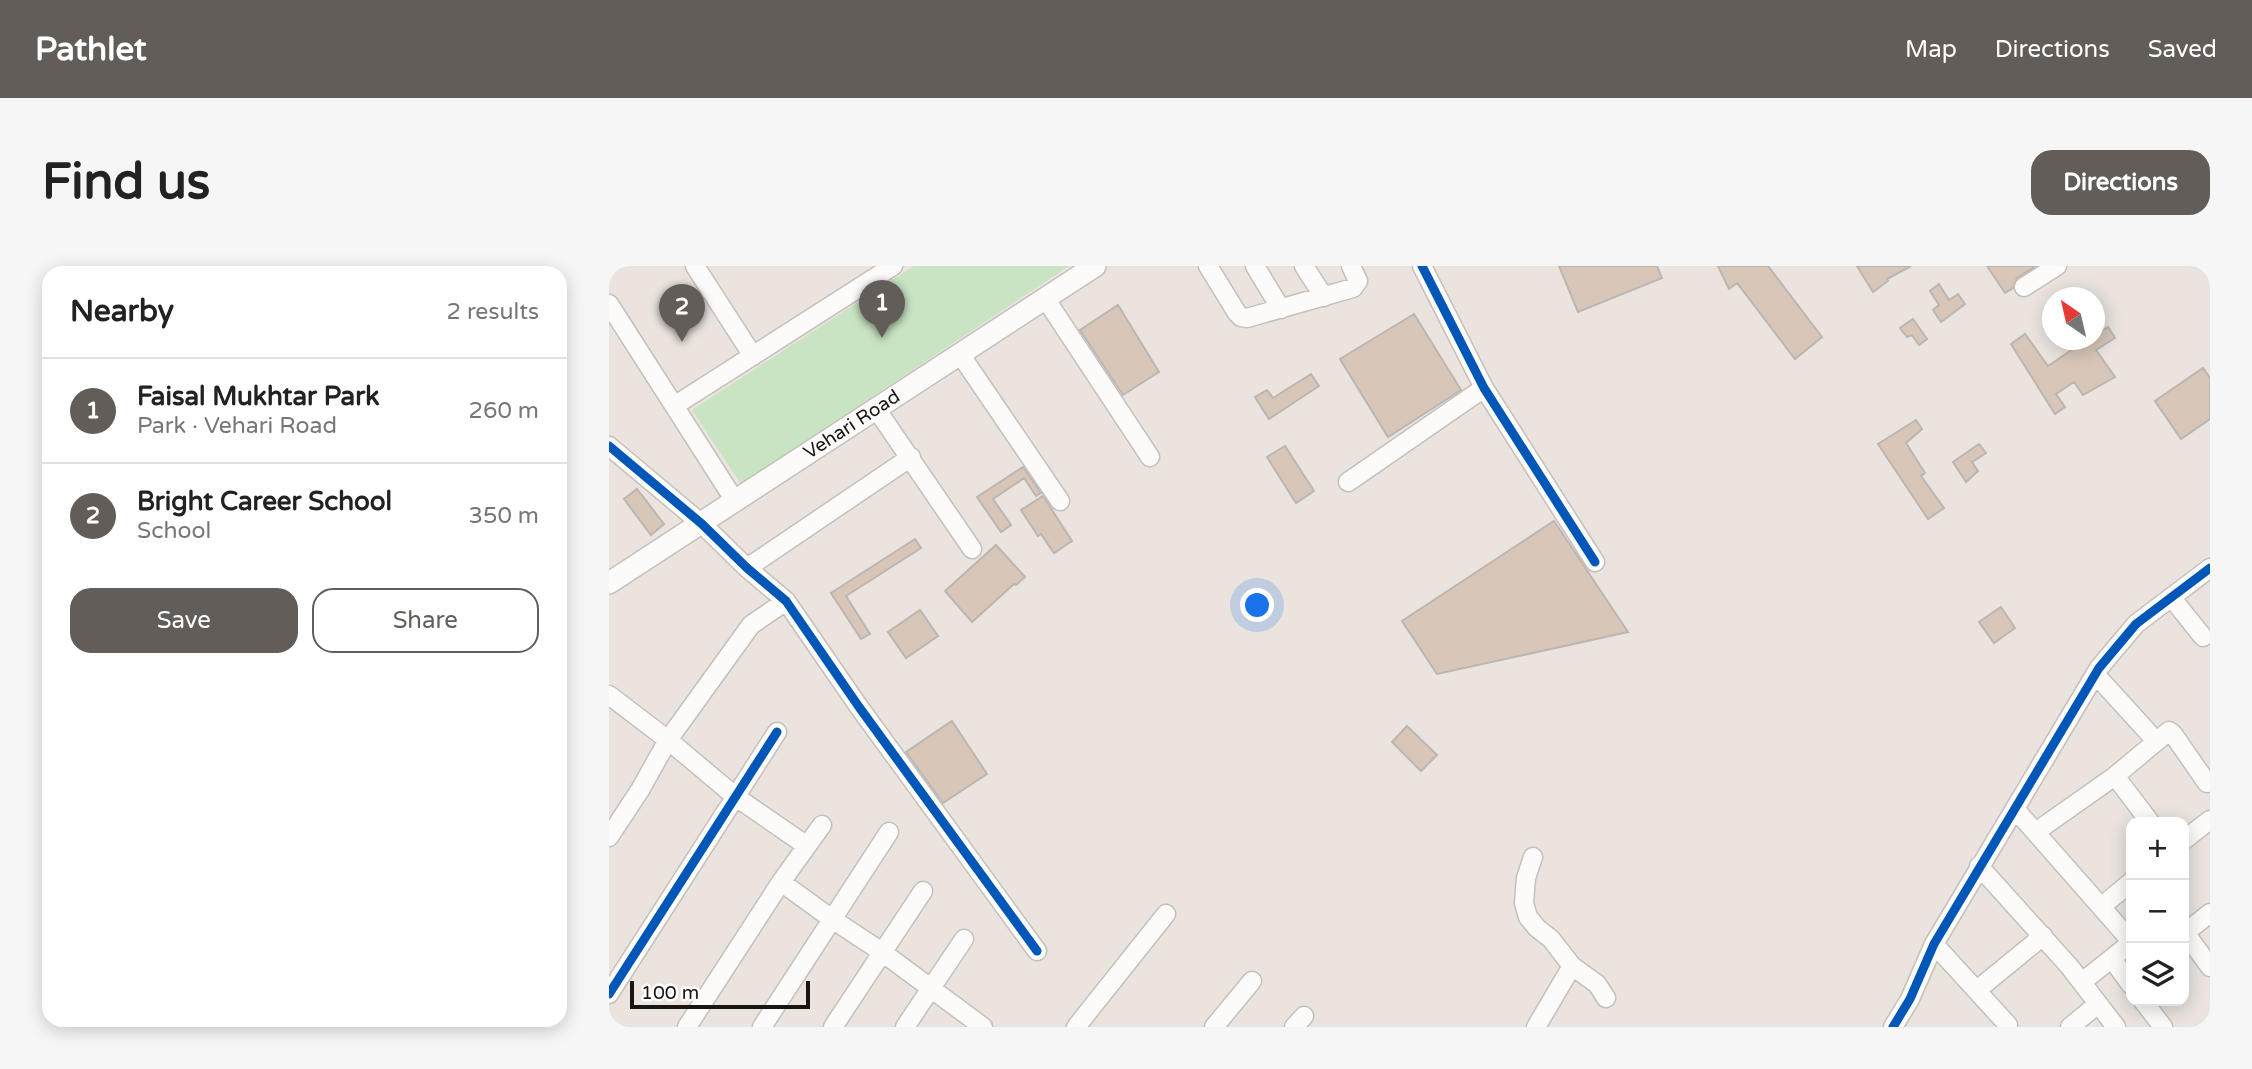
<!DOCTYPE html>
<meta charset="utf-8">
<style>
:root{--surface:#fff;--page:#f6f6f6;--text:#222;--muted:#767676;--line:#e0e0e0;--accent:#625d59}
body{margin:0;font-family:"Varela Round",sans-serif;background:var(--page);color:var(--text)}
.controls{position:absolute;right:21px;bottom:21px;display:grid;overflow:hidden;border-radius:14px;box-shadow:0 4px 18px #0003}
.controls button{width:63px;height:63px;display:grid;place-items:center;padding:0;border:0;border-bottom:2px solid var(--line);background:var(--surface);color:var(--text);font:35px sans-serif}
.compass{position:absolute;left:1433px;top:21px;width:63px;height:63px;border-radius:50%;background:var(--surface);box-shadow:0 4px 18px #0003;rotate:326deg}
.scale{position:absolute;left:21px;bottom:18px;width:180px;box-sizing:border-box;padding-left:7px;border:4px solid #191512;border-top:0;font-size:19px;line-height:24px;white-space:nowrap;color:#191512;-webkit-text-stroke:5px #fff;paint-order:stroke}
.you{position:absolute;left:649px;top:340px;width:24px;height:24px;margin:-18px;border:5px solid #fff;border-radius:50%;background:#1a73e8;box-shadow:0 0 0 10px #1a73e833}
.badge{display:grid;place-items:center;width:46px;height:46px;border-radius:50%;background:var(--accent);color:#fff;font-size:23px;font-weight:700}
.pin{position:absolute;translate:-50% -58px;filter:drop-shadow(0 2px 4px #0008)}
.pin::after{content:'';position:absolute;top:37px;width:24px;height:21px;background:inherit;clip-path:polygon(0 0,100% 0,50% 100%)}
.list{margin:0;padding:0;list-style:none}
h2{display:flex;justify-content:space-between;align-items:center;height:91px;margin:0;padding:0 28px;font-size:30px}
h2 small{font-size:23px;font-weight:400;color:var(--muted)}
.list li{display:grid;grid-template-columns:46px 1fr auto;gap:21px;align-items:center;box-sizing:border-box;height:105px;padding:0 28px;border-top:2px solid var(--line)}
.list b{display:block;font-size:26px;white-space:nowrap}
.list p{margin:0;font-size:23px;white-space:nowrap;color:var(--muted)}
.list em{font-size:23px;font-style:normal;color:var(--muted)}
.actions{display:flex;gap:14px;padding:21px 28px}
.actions a{flex:1;padding:16px 0;border:2px solid var(--accent);border-radius:21px;text-align:center;font-size:24px;color:var(--accent)}
.actions .main{background:var(--accent);color:#fff}
.icon{flex:none;width:38px;height:38px;fill:none;stroke:currentColor;stroke-width:2;stroke-linecap:round;stroke-linejoin:round}
.map{position:relative;flex:none;width:1601px;height:761px;overflow:hidden;border-radius:21px}
header{display:flex;align-items:center;gap:42px;box-sizing:border-box;height:98px;padding:0 35px;background:var(--accent);color:#fff}
header strong{font-size:33px}
nav{display:flex;gap:38px;margin-inline-start:auto;font-size:24px}
.intro{display:flex;align-items:center;justify-content:space-between;box-sizing:border-box;height:168px;padding:0 42px}
h1{margin:0;font-size:49px}
.button{padding:18px 32px;border-radius:21px;background:var(--accent);color:#fff;font-size:24px;font-weight:700}
main{display:flex;gap:42px;padding:0 42px}
aside{flex:1;background:var(--surface);border-radius:21px;box-shadow:0 4px 18px #0003}
.map>svg:first-child{display:block}
</style>
<header>
<strong>Pathlet</strong>
<nav><a>Map</a><a>Directions</a><a>Saved</a></nav>
</header>
<div class="intro"><h1>Find us</h1><a class="button">Directions</a></div>
<main>
<aside>
<h2>Nearby<small>2 results</small></h2>
<ul class="list">
<li><span class="badge">1</span><div><b>Faisal Mukhtar Park</b><p>Park · Vehari Road</p></div><em>260 m</em></li>
<li><span class="badge">2</span><div><b>Bright Career School</b><p>School</p></div><em>350 m</em></li>
</ul>
<div class="actions"><a class="main">Save</a><a>Share</a></div>
</aside>
<div class="map">
<svg width="1601" height="761" viewBox="0 0 1601 761">
<rect width="100%" height="100%" fill="#eae3de"/>
<path fill="#c8e4c2" d="M305 0H460L132 218 83 144Z"/>
<path fill="#d8c7b9" stroke="#bbb6b2" stroke-width="2" d="M950 0H1048L1053 12 969 46Z
M1109 0H1159L1213 71 1186 93 1128 17 1120 23Z
M1248 0H1302L1278 13 1279 15 1264 26Z
M1378 0H1427L1408 12 1404 22 1396 27Z
M1330 18 1340 34 1349 28 1356 38 1332 56 1324 44 1330 39 1321 25Z
M509 39 550 106 514 129 471 64Z
M805 48 852 124 779 171 731 93Z
M1304 53 1318 73 1310 79 1303 69 1298 71 1291 62Z
M1499 61 1506 72 1487 84 1506 111 1474 129 1465 116 1447 128 1456 141 1446 148 1402 78 1416 68 1439 100 1477 74H1486V69Z
M1594 102 1601 112V153L1572 173 1546 135Z
M702 108 710 120 660 153 646 131 658 124 664 132Z
M1307 154 1313 163 1297 177 1316 207 1312 210 1335 242 1319 253 1269 178Z
M1370 178 1377 187 1363 196 1369 205 1357 216 1344 196Z
M676 180 705 225 687 237 658 191Z
M414 201 432 227 427 230 415 212 384 233 402 259 392 266 368 231Z
M28 223 55 258 42 269 15 233Z
M434 230 463 275 445 287 432 268 429 270 412 244Z
M945 255 1019 366 828 408 793 355Z
M306 273 312 282 237 330 261 368 252 373 222 327Z
M387 279 416 311 407 319 405 318 363 356 336 325Z
M1392 341 1406 362 1385 377 1370 356Z
M311 344 329 370 297 392 279 366Z
M343 455 378 508 334 537 297 486Z
M798 460 828 489 812 505 783 476Z"/>
<g fill="none" stroke-linecap="round" stroke-linejoin="round">
<g stroke="#c5c0bc" stroke-width="21">
<path id="minor" d="M86 0 144 90
M599 0 628 47 632 51 638 52 744 22 749 15 742 0
M646 0 672 43
M695 0 715 31
M813 0 875 122 986 296
M1415 21 1448 0
M436 32 541 191
M0 38 126 235
M351 88 451 235
M65 140 284 0
M268 144 363 283
M0 180 93 258 138 302 177 335 250 441 428 685
M739 216 875 122
M138 302 302 191
M1562 331 1594 371
M1486 408 1547 475
M0 429 59 474 127 531 198 580
M1506 510 1541 556
M1406 543 1522 675
M1428 565 1506 510 1560 465 1564 468 1598 517
M0 571 31 524 59 474 142 359 177 335
M1575 574 1601 554
M924 591 917 612 915 637 919 651 928 662 942 673 963 700 988 718 997 732
M1370 600 1460 700 1507 761
M172 616 223 653 273 686 374 761
M1493 640 1522 616
M1575 665 1601 701
M1576 667 1601 647
M1325 678 1399 759
M1503 693 1522 719
M1473 716 1522 677
M1368 724 1434 670
M0 728 168 466
M1534 735 1554 761
M78 761 172 616 213 559
M153 761 280 566
M224 761 314 625
M296 761 355 673
M467 761 557 648
M605 761 643 715
M685 761 695 750
M927 761 963 700
M1284 761 1301 733 1325 678 1490 402 1527 358 1601 302
M1461 761 1489 738"/>
</g>
<g stroke="#c5c0bc" stroke-width="24">
<g id="major">
<path id="s1" d="M0 317 486 0"/>
</g>
</g>
<use href="#minor" stroke="#fcfbfa" stroke-width="18"/>
<use href="#major" stroke="#fcfbfa" stroke-width="21"/>
<g stroke="#fff" stroke-width="13">
<path id="cycleway" d="M813 0 875 122 986 296
M0 180 93 258 138 302 177 335 250 441 428 685
M0 728 168 466
M1284 761 1301 733 1325 678 1490 402 1527 358 1601 302"/>
</g>
<use href="#cycleway" stroke="#0057b8" stroke-width="9"/>
</g>
<g text-anchor="middle" dominant-baseline="central" stroke-width="5" stroke-linejoin="round" paint-order="stroke">
<g font-size="19" fill="#191512" stroke="#fff">
<text stroke="none"><textPath href="#s1" startOffset="290">Vehari Road</textPath></text>
</g>
</g>
</svg>
<div class="controls">
<button>+</button>
<button>−</button>
<button><svg class="icon" aria-label="layers" viewBox="0 0 24 24"><path d="M12 4l9 5-9 5-9-5zM3 14l9 5 9-5"/></svg></button>
</div>
<svg class="compass" viewBox="-18 -18 36 36"><path d="M0-13l5 13h-10z" fill="#e53935"/><path d="M0 13l5-13h-10z" fill="#767676"/></svg>
<div class="scale">100 m</div>
<div class="you"></div>
<div class="pin badge" style="left:273px;top:72px">1</div>
<div class="pin badge" style="left:73px;top:76px">2</div>
</div>
</main>
